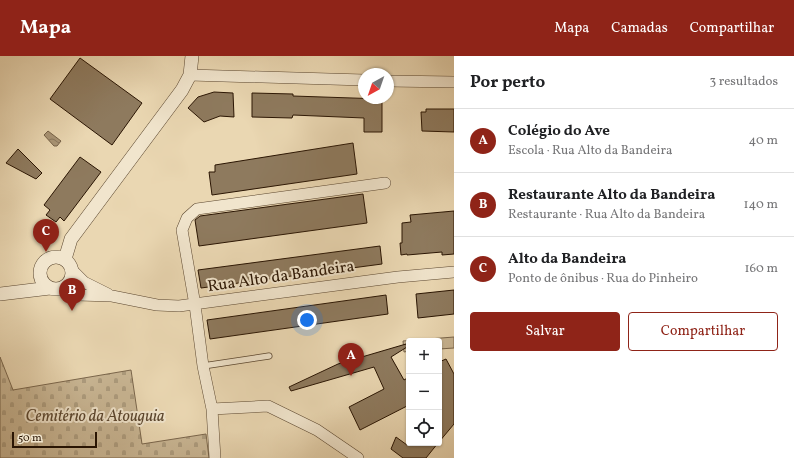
<!DOCTYPE html>
<html lang="pt">
<meta charset="utf-8">
<style>
:root{--surface:#fff;--page:#f6f6f6;--text:#202124;--muted:#757577;--line:#e0e0e0;--accent:#8f2418}
body{margin:0;font-family:Vollkorn,serif;background:var(--page);color:var(--text)}
.controls{position:absolute;right:12px;bottom:12px;display:grid;overflow:hidden;border-radius:4px;box-shadow:0 1px 3px #0004}
.controls button{width:36px;height:36px;display:grid;place-items:center;padding:0;border:0;border-bottom:1px solid var(--line);background:var(--surface);color:var(--text);font:20px sans-serif}
.compass{position:absolute;left:358px;top:12px;width:36px;height:36px;border-radius:50%;background:var(--surface);box-shadow:0 1px 3px #0004;rotate:220deg}
.scale{position:absolute;left:12px;bottom:10px;width:85px;box-sizing:border-box;padding-left:4px;border:2px solid #2a1503;border-top:0;font-size:11px;line-height:14px;white-space:nowrap;color:#2a1503;-webkit-text-stroke:3px #f1e5cd;paint-order:stroke}
.you{position:absolute;left:307px;top:264px;width:14px;height:14px;margin:-10px;border:3px solid #fff;border-radius:50%;background:#1a73e8;box-shadow:0 0 0 6px #1a73e833}
.badge{display:grid;place-items:center;width:26px;height:26px;border-radius:50%;background:var(--accent);color:#fff;font-size:13px;font-weight:700}
.pin{position:absolute;translate:-50% -33px;filter:drop-shadow(0 1px 2px #0008)}
.pin::after{content:'';position:absolute;top:21px;width:14px;height:12px;background:inherit;clip-path:polygon(0 0,100% 0,50% 100%)}
.list{margin:0;padding:0;list-style:none}
h2{display:flex;justify-content:space-between;align-items:center;height:52px;margin:0;padding:0 16px;font-size:17px}
h2 small{font-size:13px;font-weight:400;color:var(--muted)}
.list li{display:grid;grid-template-columns:26px 1fr auto;gap:12px;align-items:center;box-sizing:border-box;height:64px;padding:0 16px;border-top:1px solid var(--line)}
.list b{display:block;font-size:15px;white-space:nowrap}
.list p{margin:0;font-size:13px;white-space:nowrap;color:var(--muted)}
.list em{font-size:13px;font-style:normal;color:var(--muted)}
.actions{display:flex;gap:8px;padding:12px 16px}
.actions a{flex:1;padding:9px 0;border:1px solid var(--accent);border-radius:4px;text-align:center;font-size:14px;color:var(--accent)}
.actions .main{background:var(--accent);color:#fff}
.icon{flex:none;width:22px;height:22px;fill:none;stroke:currentColor;stroke-width:2;stroke-linecap:round;stroke-linejoin:round}
.map{position:relative;flex:none;width:454px;height:402px;overflow:hidden}
header{display:flex;align-items:center;gap:24px;box-sizing:border-box;height:56px;padding:0 20px;background:var(--accent);color:#fff}
header strong{font-size:19px}
nav{display:flex;gap:22px;margin-inline-start:auto;font-size:14px}
main{display:flex}
aside{flex:1;background:var(--surface)}
.map>svg:first-child{display:block}
</style>
<header>
<strong>Mapa</strong>
<nav><a>Mapa</a><a>Camadas</a><a>Compartilhar</a></nav>
</header>
<main>
<div class="map">
<svg width="454" height="402" viewBox="0 0 454 402">
<defs>
<pattern id="cemetery-stones" width="16" height="16" patternUnits="userSpaceOnUse"><rect width="16" height="16" fill="#c9b694"/><path d="M2 7V4a2 2 0 0 1 4 0v3zM10 15v-3a2 2 0 0 1 4 0v3z" fill="#ad9c7e"/></pattern>
<pattern id="water-waves" width="16" height="10" patternUnits="userSpaceOnUse"><rect width="16" height="10" fill="#a99576"/><path d="M0 5q4-4 8 0t8 0" fill="none" stroke="#8a785f"/></pattern>
</defs>
<rect width="100%" height="100%" fill="#ead7b2"/>
<filter id="stains"><feTurbulence type="fractalNoise" baseFrequency=".005" numOctaves="4"/><feColorMatrix values="0 0 0 0 .2 0 0 0 0 .09 0 0 0 0 .02 0 0 0 .5 -.17"/></filter>
<radialGradient id="worn" r=".72"><stop offset=".6" stop-color="#630" stop-opacity="0"/><stop offset="1" stop-color="#630" stop-opacity=".3"/></radialGradient>
<path fill="url(#cemetery-stones)" stroke="#7a664c" d="M0 301 13 334 131 314 142 388 206 378 209 402H0Z"/>
<path fill="#c9b694" stroke="#7a664c" d="M454 281V292L439 293V285H409V295L404 296 403 285Z"/>
<path fill="url(#water-waves)" stroke="#766248" d="M48 75 61 85 57 90H54L44 79Z"/>
<path fill="#8e7a5e" stroke="#2a1503" d="M80 2 142 47 112 89 50 43Z
M214 36 233 37 234 61 220 60 204 66 188 52 198 41Z
M252 37 293 38V40L382 43V76H364V62L293 59 292 62 252 61Z
M426 53H454V76L422 75 421 56H426Z
M353 87 357 118 212 139 209 116H215V109Z
M18 93 42 117 36 123 6 107Z
M80 101 101 116 64 165 60 161 56 166 46 159 50 154 44 149Z
M363 138 367 167 199 190 195 164 200 160Z
M454 155V198L442 199V196L407 199V198L401 199 400 187H402V167L411 166 410 159Z
M380 190 382 208 201 232 198 214Z
M454 234V258L418 262 416 238Z
M386 239 388 258 210 283 207 264Z
M406 288 407 291 391 301 404 324 409 321V349L360 374 349 351 384 333 374 311 291 335 289 331 338 308Z
M446 303 454 318V368L439 386V306Z
M396 381 407 389 409 387H438L426 402H403L391 393Z"/>
<g fill="none" stroke-linecap="round" stroke-linejoin="round">
<g stroke="#5a462f" stroke-width="7">
<path id="service" d="M203 310 269 300"/>
</g>
<g stroke="#5a462f" stroke-width="12">
<path id="minor" d="M190 19 364 24
M388 25 454 26
M72 214 84 226 108 238
M62 232 78 239 112 240 157 249 179 250 398 221 454 216
M212 353 268 350 317 374 358 402
M215 402 212 353 203 310 195 249 182 174 187 162 197 153 385 127"/>
</g>
<g stroke="#5a462f" stroke-width="14">
<path id="tertiary" d="M40 217a16 16 0 1 1 32 0a16 16 0 1 1-32 0Z
M65 203 71 183 182 34 190 19 192 0
M0 238 50 232"/>
</g>
<use href="#service" stroke="#f1e5cd" stroke-width="5.5"/>
<use href="#minor" stroke="#f1e5cd" stroke-width="11"/>
<use href="#tertiary" stroke="#f1e5cd" stroke-width="13"/>
</g>
<g text-anchor="middle" dominant-baseline="central" stroke-width="4" stroke-linejoin="round" paint-order="stroke">
<g font-size="16" fill="#2a1503" stroke="#f1e5cd">
<text transform="translate(281 221) rotate(-8)">Rua Alto da Bandeira</text>
</g>
<g font-size="16" font-style="italic" fill="#5a452e" stroke="#f1e5cd">
<text x="95" y="361">Cemitério da Atouguia</text>
</g>
</g>
<rect width="100%" height="100%" filter="url(#stains)"/>
<rect width="100%" height="100%" fill="url(#worn)"/>
</svg>
<div class="controls">
<button>+</button>
<button>−</button>
<button><svg class="icon" aria-label="locate" viewBox="0 0 24 24"><circle cx="12" cy="12" r="6"/><path d="M12 2v4M12 18v4M2 12h4M18 12h4"/></svg></button>
</div>
<svg class="compass" viewBox="-18 -18 36 36"><path d="M0-13l5 13h-10z" fill="#e53935"/><path d="M0 13l5-13h-10z" fill="#757577"/></svg>
<div class="scale">50 m</div>
<div class="you"></div>
<div class="pin badge" style="left:351px;top:320px">A</div>
<div class="pin badge" style="left:72px;top:255px">B</div>
<div class="pin badge" style="left:46px;top:196px">C</div>
</div>
<aside>
<h2>Por perto<small>3 resultados</small></h2>
<ul class="list">
<li><span class="badge">A</span><div><b>Colégio do Ave</b><p>Escola · Rua Alto da Bandeira</p></div><em>40 m</em></li>
<li><span class="badge">B</span><div><b>Restaurante Alto da Bandeira</b><p>Restaurante · Rua Alto da Bandeira</p></div><em>140 m</em></li>
<li><span class="badge">C</span><div><b>Alto da Bandeira</b><p>Ponto de ônibus · Rua do Pinheiro</p></div><em>160 m</em></li>
</ul>
<div class="actions"><a class="main">Salvar</a><a>Compartilhar</a></div>
</aside>
</main>
